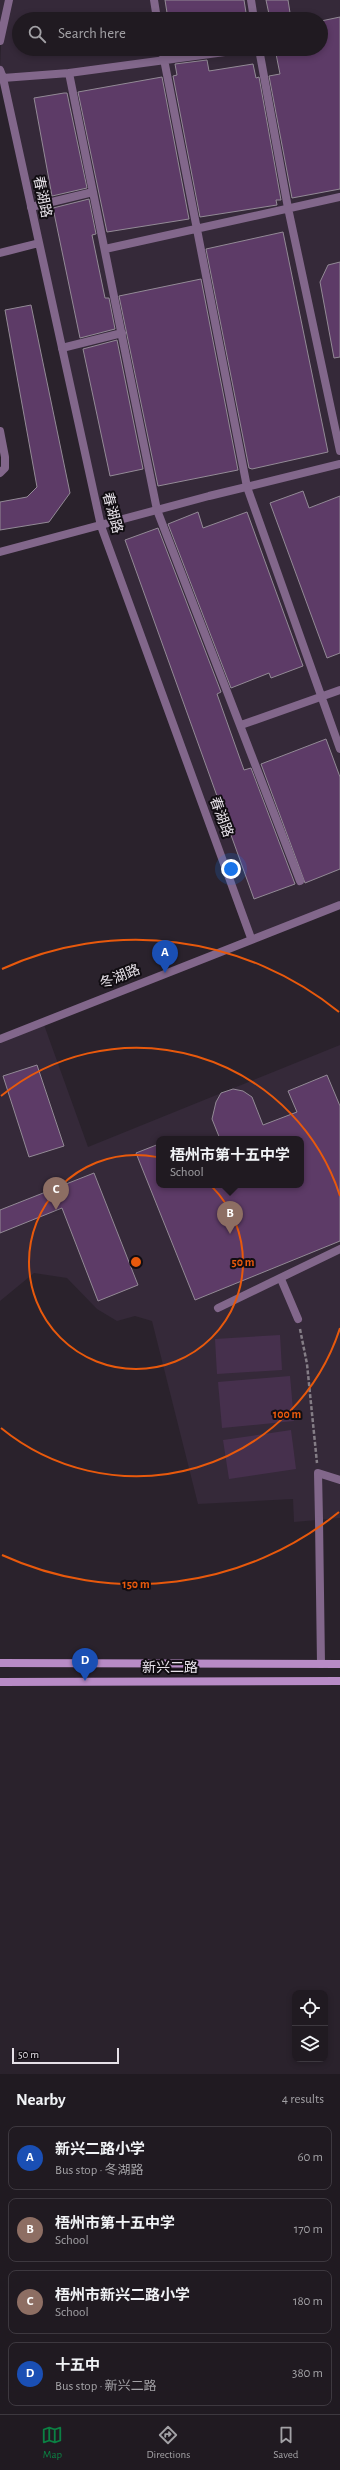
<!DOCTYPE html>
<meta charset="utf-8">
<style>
:root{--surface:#201a21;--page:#2d272e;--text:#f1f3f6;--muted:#a2a1a5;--line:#3d383f;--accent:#0b8043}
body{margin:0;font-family:"Alegreya Sans","Noto Sans SC",sans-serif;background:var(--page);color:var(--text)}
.controls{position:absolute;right:12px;bottom:12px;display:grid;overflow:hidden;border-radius:8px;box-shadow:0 2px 6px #0003}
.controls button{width:36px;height:36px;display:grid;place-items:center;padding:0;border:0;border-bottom:1px solid var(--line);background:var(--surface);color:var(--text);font:20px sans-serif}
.scale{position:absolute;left:12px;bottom:10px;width:107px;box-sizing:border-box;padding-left:4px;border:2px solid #e6e1e8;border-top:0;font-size:11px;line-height:14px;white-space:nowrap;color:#e6e1e8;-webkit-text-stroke:3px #110d12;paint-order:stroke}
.you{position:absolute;left:231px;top:869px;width:14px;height:14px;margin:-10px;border:3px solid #fff;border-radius:50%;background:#1a73e8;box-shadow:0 0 0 6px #1a73e833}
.badge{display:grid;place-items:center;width:26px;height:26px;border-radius:50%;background:var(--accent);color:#fff;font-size:13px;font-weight:700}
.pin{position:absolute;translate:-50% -33px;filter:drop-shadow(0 1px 2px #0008)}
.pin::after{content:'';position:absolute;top:21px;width:14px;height:12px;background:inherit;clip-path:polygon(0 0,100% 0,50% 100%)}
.popup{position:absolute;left:156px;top:1136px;width:148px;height:52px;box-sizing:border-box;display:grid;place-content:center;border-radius:8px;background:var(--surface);filter:drop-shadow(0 1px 3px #0005);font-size:13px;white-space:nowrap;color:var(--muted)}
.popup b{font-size:15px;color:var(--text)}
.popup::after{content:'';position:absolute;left:50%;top:100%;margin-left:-8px;border:8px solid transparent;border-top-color:var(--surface)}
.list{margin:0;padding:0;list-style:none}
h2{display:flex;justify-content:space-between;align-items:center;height:52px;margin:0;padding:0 16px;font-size:17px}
h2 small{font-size:13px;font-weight:400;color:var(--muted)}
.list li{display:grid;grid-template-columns:26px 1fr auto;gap:12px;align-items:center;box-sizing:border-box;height:64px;margin:0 8px 8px;padding:0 8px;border:1px solid var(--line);border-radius:8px}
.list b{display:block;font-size:15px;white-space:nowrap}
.list p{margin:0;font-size:13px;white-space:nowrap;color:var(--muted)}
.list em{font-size:13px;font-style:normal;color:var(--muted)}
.icon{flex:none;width:22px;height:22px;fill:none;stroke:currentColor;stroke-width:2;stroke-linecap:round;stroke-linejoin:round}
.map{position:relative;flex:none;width:340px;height:2074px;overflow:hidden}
.search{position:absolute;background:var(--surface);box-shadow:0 2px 6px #0003;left:12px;right:12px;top:12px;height:44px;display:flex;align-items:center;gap:10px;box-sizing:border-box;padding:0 14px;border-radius:22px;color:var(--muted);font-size:15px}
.sheet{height:340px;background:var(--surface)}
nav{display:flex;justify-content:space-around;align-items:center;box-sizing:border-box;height:56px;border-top:1px solid var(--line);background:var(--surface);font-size:11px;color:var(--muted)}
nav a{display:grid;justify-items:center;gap:2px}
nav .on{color:var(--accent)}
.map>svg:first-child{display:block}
</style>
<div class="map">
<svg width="340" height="2074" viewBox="0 0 340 2074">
<rect width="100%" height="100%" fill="#2a222c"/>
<path fill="#352939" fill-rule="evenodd" d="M0 0H340V905L251 938 101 526 0 70 2 23 0 22ZM19 19H321V49H19Z
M43 1022 88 1147 340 1045V1518L294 1522 293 1499 198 1504 152 1321 135 1316 117 1321 97 1309 67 1278 34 1273 0 1301V1038ZM159 1139H301V1185H159Z"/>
<path fill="#46304d" d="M280 1335 282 1370 217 1374 215 1339Z
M290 1376 294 1421 222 1428 218 1382Z
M291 1430 296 1469 229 1479 223 1440Z"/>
<path fill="#5d3b67" stroke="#938a96" d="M165 0H244L247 19H168Z
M266 0H288L291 19H270Z
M340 17V189L292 198 269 76 280 74 275 49H321V21Z
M173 49H205L174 53Z
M207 60 209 71 253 64 256 78 259 77 281 200H276L277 205 200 217 173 76 177 75 175 64Z
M162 77 189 219 107 232 78 92Z
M64 93H67L87 188 52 196 34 98Z
M89 199 96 234 92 235 105 298H109L115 329 80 338 53 208Z
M283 232 328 452 252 469 249 468 206 249Z
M340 262V357L334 358 320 282 328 265Z
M201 279 238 470 158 486 119 296Z
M31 305 70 493 49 522 0 530V502L27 497 37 487 5 310Z
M117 340 143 469 110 476 83 349Z
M303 491 309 508 340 496V653L327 658 270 503Z
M198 512 203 528 247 512 303 666 271 678 269 673 231 688 168 524Z
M158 528 221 692 217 694 244 770 251 768 295 884 254 899 125 540Z
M326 739 340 777V869L305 883 261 764Z
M37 1065 64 1146 29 1157 3 1076Z
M327 1075 340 1106V1241L195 1300 136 1153 159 1144V1185H301V1139H220L212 1119 216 1102 221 1093 233 1089 243 1091 252 1097 263 1125 297 1112 288 1091Z
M94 1173 138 1285 98 1301 62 1208 0 1233V1210Z"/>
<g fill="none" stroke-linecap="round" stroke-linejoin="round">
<path stroke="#847d86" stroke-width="2.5" stroke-dasharray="4 2" stroke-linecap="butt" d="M300 1329 307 1364 317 1463"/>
<path stroke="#82678b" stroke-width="8" d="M154 0 157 19
M251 0 254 19
M0 41 9 0
M162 49 247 487 340 749
M259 49 288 208 340 451
M0 70 3 78 69 73 247 49
M69 73 157 510 300 881
M31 207 93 192
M105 249 340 197
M62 348 122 333
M0 431 5 457V468L0 473
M241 725 340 690
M281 1279 298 1319
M218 1308 340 1249
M319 1520 318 1473 340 1480"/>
<path stroke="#82678b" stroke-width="8" d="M3 78 101 526 251 938
M0 253 39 243
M0 552 209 496 340 464
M0 1039 340 905
M319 1520 321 1664"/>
<path stroke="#b88bc6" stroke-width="8" d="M0 1663 340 1664
M0 1682 340 1681"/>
</g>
<g fill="none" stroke="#e8590c" stroke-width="2">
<circle cx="136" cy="1262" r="107"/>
<path d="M340 1328A214 214 0 0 1 1 1428M1 1096A214 214 0 0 1 340 1196"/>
<path d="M339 1512A322 322 0 0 1 2 1555M2 969A322 322 0 0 1 339 1012"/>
</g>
<g text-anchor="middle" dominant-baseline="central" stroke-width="4" stroke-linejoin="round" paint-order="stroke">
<g font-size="14" fill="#e6e1e8" stroke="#110d12">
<text transform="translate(42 197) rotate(78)">春湖路</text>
<text transform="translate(112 513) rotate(75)">春湖路</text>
<text transform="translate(221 817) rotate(70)">春湖路</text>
<text transform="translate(120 977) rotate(-22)">冬湖路</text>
<text x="170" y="1668">新兴二路</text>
</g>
</g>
<circle cx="136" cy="1262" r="6" fill="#e8590c" stroke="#110d12" stroke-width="2"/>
<g font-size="12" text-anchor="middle" font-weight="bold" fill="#e8590c" stroke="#110d12" stroke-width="4" stroke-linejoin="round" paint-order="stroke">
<text x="243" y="1266">50 m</text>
<text x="287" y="1418">100 m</text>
<text x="136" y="1588">150 m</text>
</g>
</svg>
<div class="controls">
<button><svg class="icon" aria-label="locate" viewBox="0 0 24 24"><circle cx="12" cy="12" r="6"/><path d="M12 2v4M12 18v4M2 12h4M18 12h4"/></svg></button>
<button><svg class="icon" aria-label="layers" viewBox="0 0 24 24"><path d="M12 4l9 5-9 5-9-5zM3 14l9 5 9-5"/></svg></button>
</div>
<div class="scale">50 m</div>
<div class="you"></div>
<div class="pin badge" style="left:165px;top:973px;background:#1a4fb4">A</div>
<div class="pin badge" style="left:230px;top:1234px;background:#8d6e63">B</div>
<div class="popup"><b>梧州市第十五中学</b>School</div>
<div class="pin badge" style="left:56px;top:1210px;background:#8d6e63">C</div>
<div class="pin badge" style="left:85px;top:1681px;background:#1a4fb4">D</div>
<div class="search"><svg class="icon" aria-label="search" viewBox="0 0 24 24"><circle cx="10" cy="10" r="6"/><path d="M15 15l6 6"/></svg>Search here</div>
</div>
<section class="sheet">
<h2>Nearby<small>4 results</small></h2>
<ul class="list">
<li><span class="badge" style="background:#1a4fb4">A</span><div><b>新兴二路小学</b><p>Bus stop · 冬湖路</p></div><em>60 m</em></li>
<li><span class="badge" style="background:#8d6e63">B</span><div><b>梧州市第十五中学</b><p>School</p></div><em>170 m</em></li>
<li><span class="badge" style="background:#8d6e63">C</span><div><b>梧州市新兴二路小学</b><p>School</p></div><em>180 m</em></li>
<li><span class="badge" style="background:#1a4fb4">D</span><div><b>十五中</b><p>Bus stop · 新兴二路</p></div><em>380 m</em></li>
</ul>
</section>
<nav>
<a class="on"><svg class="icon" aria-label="map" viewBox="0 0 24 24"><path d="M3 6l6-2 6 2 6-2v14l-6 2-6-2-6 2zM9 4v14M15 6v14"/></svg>Map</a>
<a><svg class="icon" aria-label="directions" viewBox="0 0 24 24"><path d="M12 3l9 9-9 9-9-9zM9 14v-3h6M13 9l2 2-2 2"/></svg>Directions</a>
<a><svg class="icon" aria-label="saved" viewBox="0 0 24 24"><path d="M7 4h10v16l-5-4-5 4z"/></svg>Saved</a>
</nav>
